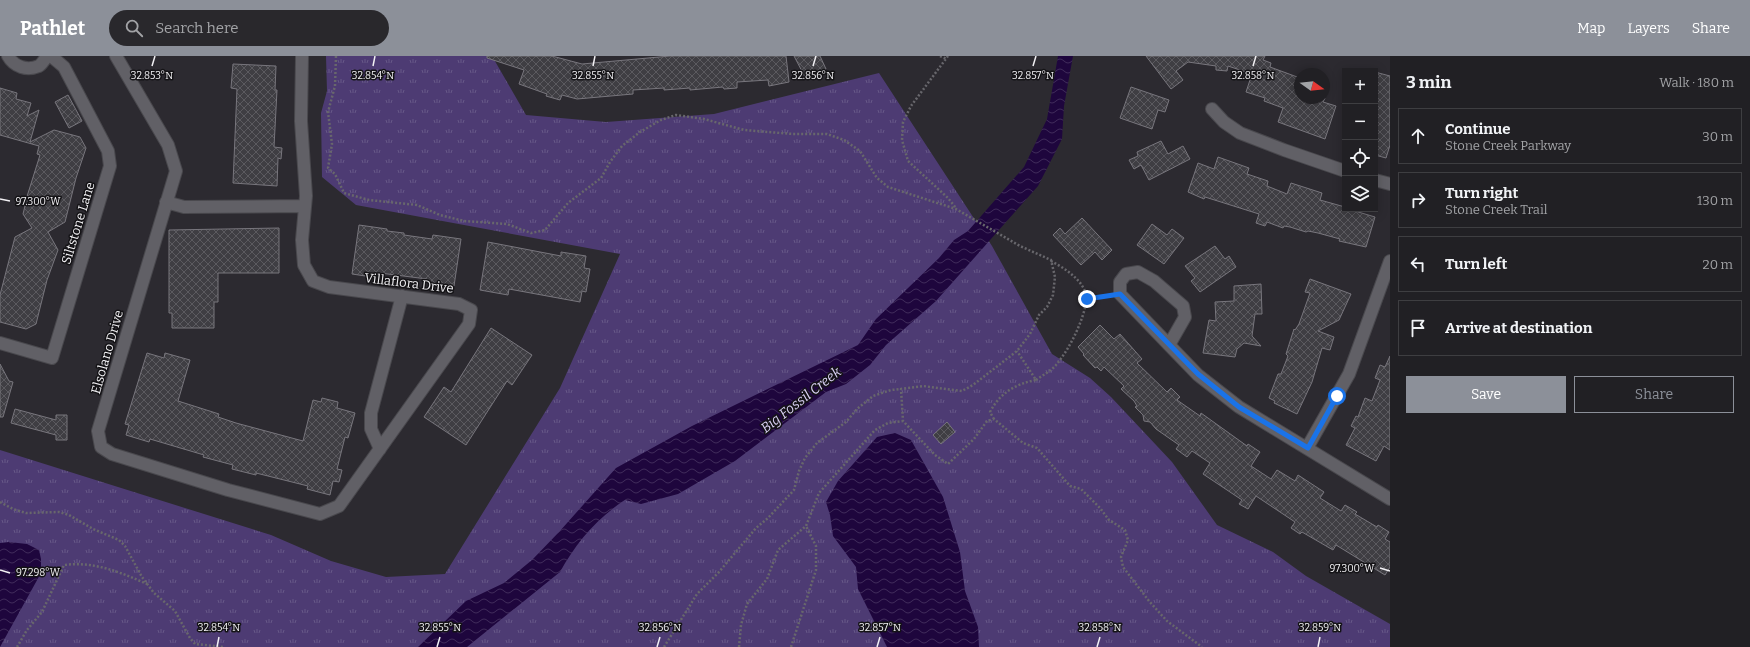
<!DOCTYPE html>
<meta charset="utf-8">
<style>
:root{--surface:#212024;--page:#29282c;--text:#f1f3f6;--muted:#a2a3a6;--line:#3e3e41;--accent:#8c9099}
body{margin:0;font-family:Bitter,serif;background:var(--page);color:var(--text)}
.controls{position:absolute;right:12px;top:12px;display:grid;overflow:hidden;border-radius:0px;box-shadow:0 2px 10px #0003}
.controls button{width:36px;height:36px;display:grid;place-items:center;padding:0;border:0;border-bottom:1px solid var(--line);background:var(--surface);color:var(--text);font:20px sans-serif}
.compass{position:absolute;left:1294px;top:12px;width:36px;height:36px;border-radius:50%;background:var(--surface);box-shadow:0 2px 10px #0003;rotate:105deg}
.stop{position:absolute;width:12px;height:12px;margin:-9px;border:3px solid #1a73e8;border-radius:50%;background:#fff}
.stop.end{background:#1a73e8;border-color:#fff;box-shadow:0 1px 4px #0008}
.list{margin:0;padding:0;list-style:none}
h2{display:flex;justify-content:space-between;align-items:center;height:52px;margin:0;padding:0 16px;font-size:17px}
h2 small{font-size:13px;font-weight:400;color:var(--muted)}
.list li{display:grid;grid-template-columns:26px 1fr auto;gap:12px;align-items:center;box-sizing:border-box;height:56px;margin:0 8px 8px;padding:0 8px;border:1px solid var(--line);border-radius:0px}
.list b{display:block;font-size:15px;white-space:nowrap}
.list p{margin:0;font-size:13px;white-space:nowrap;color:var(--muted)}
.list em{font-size:13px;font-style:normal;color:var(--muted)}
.actions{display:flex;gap:8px;padding:12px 16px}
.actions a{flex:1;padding:9px 0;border:1px solid var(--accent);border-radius:0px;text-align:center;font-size:14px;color:var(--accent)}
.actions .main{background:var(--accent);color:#fff}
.icon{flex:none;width:22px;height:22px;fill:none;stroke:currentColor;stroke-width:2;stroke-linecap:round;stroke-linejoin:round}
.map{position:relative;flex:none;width:1390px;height:591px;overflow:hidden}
header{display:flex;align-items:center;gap:24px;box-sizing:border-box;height:56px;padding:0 20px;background:var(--accent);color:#fff}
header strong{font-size:19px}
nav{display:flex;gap:22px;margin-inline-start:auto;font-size:14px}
.search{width:280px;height:36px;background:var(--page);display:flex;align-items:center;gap:10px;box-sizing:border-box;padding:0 14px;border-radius:22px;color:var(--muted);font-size:15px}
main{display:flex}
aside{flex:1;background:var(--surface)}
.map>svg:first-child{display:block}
</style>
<header>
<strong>Pathlet</strong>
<div class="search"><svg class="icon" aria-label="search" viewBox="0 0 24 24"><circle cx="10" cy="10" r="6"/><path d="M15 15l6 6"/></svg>Search here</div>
<nav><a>Map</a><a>Layers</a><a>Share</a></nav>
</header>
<main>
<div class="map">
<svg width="1390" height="591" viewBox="0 0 1390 591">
<defs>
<pattern id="grass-tufts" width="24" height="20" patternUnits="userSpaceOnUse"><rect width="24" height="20" fill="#4d3b73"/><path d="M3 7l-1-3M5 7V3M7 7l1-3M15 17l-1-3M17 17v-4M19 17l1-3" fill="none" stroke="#675888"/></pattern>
<pattern id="water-waves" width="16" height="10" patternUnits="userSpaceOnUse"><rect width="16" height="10" fill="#1e063d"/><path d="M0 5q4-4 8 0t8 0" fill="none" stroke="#3f2b5a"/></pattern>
<pattern id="building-cross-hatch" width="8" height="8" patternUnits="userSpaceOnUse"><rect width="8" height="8" fill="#3f3e43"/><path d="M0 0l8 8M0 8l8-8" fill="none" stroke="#5b5a5f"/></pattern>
</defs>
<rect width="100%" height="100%" fill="#2c2a30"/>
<path fill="url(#grass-tufts)" d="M326 0H492L526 59 606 66 714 58 879 17 992 190 1052 298 1090 322 1111 341 1172 406 1217 469 1273 496 1306 520 1390 568V591H0V394L271 479 331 505 386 521 445 518 560 332 620 198 356 149 322 121 321 57 327 35Z"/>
<path fill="url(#water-waves)" d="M1058 0H1073L1064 50 1062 83 1038 130 936 245 886 289 870 309 846 328 826 336 735 405 678 438 641 448 625 444C597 462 576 487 560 516L467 591H418L466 545 504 527 532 504 559 476 616 412 692 370 858 289 876 263 939 202 954 184 968 175 1024 111 1047 63Z
M895 377 911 384 943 441 960 496 965 535 978 571 979 591H887L858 533 856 511 833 480 830 459 826 446 838 425 877 381Z
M9 486 27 488 39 494 41 503V517L0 591V487Z"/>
<path fill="url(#building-cross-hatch)" stroke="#78767d" d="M487 0H552L582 8 670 0H786L789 26 769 30 768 24 737 26V32L724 33 723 31 690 34V32L664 34V32L633 34V38L577 43 562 39 560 44 546 40 547 38 519 28 524 14 487 2Z
M794 0H820L826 13 806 23Z
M1146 0H1265L1263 4 1271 7 1270 11 1300 22V42H1325L1323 46 1336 50 1325 83 1278 66 1283 52 1264 45 1265 42 1246 36 1252 18 1228 10 1227 15 1216 14V10L1188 6 1176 15 1183 24 1171 33Z
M233 8 276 10 275 34H277L274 91 282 92 281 103 278 102 277 130 233 127 237 33 231 32Z
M1375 16 1390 20V89L1386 102 1375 99Z
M1131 31 1169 44 1165 56 1158 54 1152 73 1120 62Z
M0 32 17 37 16 43 31 47 27 60 39 54 30 86 54 74 80 81 86 92 76 122 65 166 48 176 58 194 47 224 36 268 26 273 0 266V239L15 181 32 172 23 158 25 150H24L40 99 37 98 39 90 0 79Z
M68 39 82 65 69 72 55 46Z
M1161 85 1168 98 1183 90 1190 103 1149 124 1141 109 1134 113 1129 104 1138 100 1137 96Z
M1218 101 1249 112 1247 118 1268 125 1267 130 1287 138 1291 127 1322 137 1320 144 1345 151V153H1356L1355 155 1375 161 1366 191 1339 185 1340 183 1318 177 1308 175 1306 176 1290 171 1284 170 1283 172 1267 166 1265 170 1256 167 1259 158 1205 141 1204 143 1188 136 1198 107 1214 113Z
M1082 162 1112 194 1102 204 1095 196 1081 209 1053 179 1060 172 1065 178Z
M1152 168 1167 179 1172 173 1184 182 1164 208 1137 189Z
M359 169 387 173V175L404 177V179L432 183 433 179 461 183 454 230 427 226V223L380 217 379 222 352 218Z
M279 172V217H218V246H214V272H172V257H169V174Z
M488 186 561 200V196L586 200 584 212 590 213 586 236 582 235 580 246 509 233 508 239 480 234Z
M1215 190 1225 203 1229 200 1236 211 1200 236 1191 225 1195 222 1185 210Z
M1310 223 1351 238 1339 264 1318 275 1334 281 1330 294 1322 292 1312 326 1297 358 1274 347 1275 345 1269 342 1278 318H1281L1288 300 1286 298 1294 273 1295 274 1299 268 1310 237 1305 236Z
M1261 228 1262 258H1255L1252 280 1261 290 1244 287 1237 293 1235 301 1203 297 1209 264 1216 265 1215 246 1234 245V230Z
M1100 269 1114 283 1120 278 1142 303 1137 307 1167 336 1171 332 1180 341 1177 344 1200 360 1201 357 1247 390 1248 388 1260 396 1251 410 1271 423 1277 414 1295 425 1298 419 1324 436 1320 442 1341 455 1345 449 1357 456 1355 458 1377 471 1378 469 1389 476 1385 483 1390 486V511L1385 519 1336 489 1333 494 1302 476 1300 478 1291 472 1295 466 1256 440 1248 453 1239 448 1242 444 1203 418 1210 407 1192 395 1187 401 1176 393 1179 389 1156 373 1150 366 1144 365 1143 359 1135 351 1137 350 1134 345 1121 333 1124 330 1104 311 1101 315 1097 311 1095 312 1083 299 1084 298 1078 291Z
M491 272 532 299 512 329 507 325 466 389 424 361 444 331 451 336Z
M147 297 164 302 165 297 190 304 178 345 219 358 218 361 236 367 303 385 313 344 321 346 322 342 338 346 337 352 355 357 348 382 345 381 337 413 342 414 339 426 333 425 330 439 307 433 308 430 256 417V419L232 413 233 409 203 401 204 399 150 383 149 386 126 379 129 369 125 368Z
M1390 300V394L1384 390 1376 405 1346 389 1355 372 1351 370 1356 360 1358 361 1365 342 1372 345 1380 324 1375 322 1380 309 1385 311Z
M0 308 9 325 13 326 3 361H0Z
M15 353 56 364V359H67V384H56V379L11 367Z
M947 366 955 376 941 388 933 379Z"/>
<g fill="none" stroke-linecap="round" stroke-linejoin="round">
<g stroke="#49484d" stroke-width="14">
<path id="minor" d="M8 0C14 11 27 15 39 10 42 8 45 3 47 0
M116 0 168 89 176 115 98 375 101 391 112 398 228 434 320 458 339 450 469 268 471 254 459 248 329 231 313 225 304 209 302 184 306 140 301 65 302 0
M1212 53 1224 66 1240 77 1284 94 1345 115
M1375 124 1390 128
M166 146 184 151 305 150
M1138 216 1154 225 1183 250 1185 261 1169 289 1120 238V226L1126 218Z
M0 287 52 302 110 110 108 95 64 11 51 0
M1169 289 1198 319 1239 351 1390 443
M1307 392 1349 318 1390 205
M380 393 371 373V357L402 240"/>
</g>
<path stroke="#68676c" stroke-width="2.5" stroke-dasharray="2 2" stroke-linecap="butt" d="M336 0 335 30 328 56 332 88 328 112 335 118 344 137 369 144 417 149 440 159 464 165 507 168 531 177 545 174 568 147 601 122 610 106 622 90 640 76 661 64 676 59 704 63 744 74 793 78H827L844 84 860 95 877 122 888 131 956 153 1020 190 1051 204 1055 221 1053 239 1047 251 1039 259 1030 278 1017 295 973 329 962 335 923 330 901 333 903 365 935 399 948 408 974 383 987 365 994 363 1023 387 1037 392 1070 430 1081 433 1100 452 1109 464 1125 474 1128 484 1121 501 1123 511 1149 545 1167 565 1202 591
M940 0 947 3
M948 0 911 50 903 66 902 84 908 105 948 142 956 152
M1051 205C1066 213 1085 225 1087 243L1109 240
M1036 324C1043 319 1051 315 1056 309 1071 291 1083 265 1087 243
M994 363 990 356C1000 337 1015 328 1036 324L1017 295
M0 446 13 453 26 457 59 456 69 459 93 473 119 484 125 490 142 521 154 537 175 555 190 582 195 588 224 591
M17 591 27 574 42 556 64 509C93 505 120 516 147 528
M664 591 697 538 719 516 756 472 768 462 794 434 799 415 805 402 817 387 846 366 857 353 873 340 891 334 901 333
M739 591 741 569 747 548 767 523 778 494 806 470 819 437 875 374 888 367 903 365
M791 591 816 514V490L806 470"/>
<use href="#minor" stroke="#616066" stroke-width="12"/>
</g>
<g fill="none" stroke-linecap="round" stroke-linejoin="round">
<path stroke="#1a73e8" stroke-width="5" d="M1087 243 1120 238 1198 318 1239 351 1308 392 1337 340"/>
</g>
<path fill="none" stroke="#f2f1f4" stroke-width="1.5" d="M152 10 155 0M373 10 375 0M593 10 595 0M813 10 816 0M1033 10 1036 0M1253 10 1256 0M0 143 10 145M1380 512 1390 515M0 514 10 517M217 591 219 581M437 591 440 581M657 591 660 581M877 591 880 581M1097 591 1100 581M1318 591 1320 581"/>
<g text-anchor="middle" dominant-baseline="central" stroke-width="3" stroke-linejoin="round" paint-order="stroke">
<g font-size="13" fill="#f2f1f4" stroke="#141316">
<text transform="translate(78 167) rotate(-73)">Siltstone Lane</text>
<text transform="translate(409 227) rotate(7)">Villaflora Drive</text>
<text transform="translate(107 296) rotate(-74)">Elsolano Drive</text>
</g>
<g font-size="14" font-style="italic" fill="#dad0f5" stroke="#141316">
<text transform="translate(801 344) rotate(-38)">Big Fossil Creek</text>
</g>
</g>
<g font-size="10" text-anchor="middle" fill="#f2f1f4" stroke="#141316" stroke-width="3" stroke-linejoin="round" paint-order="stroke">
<text x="152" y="23">32.853°N</text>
<text x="373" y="23">32.854°N</text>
<text x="593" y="23">32.855°N</text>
<text x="813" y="23">32.856°N</text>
<text x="1033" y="23">32.857°N</text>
<text x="1253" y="23">32.858°N</text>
<text x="38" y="149">97.300°W</text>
<text x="1352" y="516">97.300°W</text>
<text x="38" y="520">97.298°W</text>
<text x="219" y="575">32.854°N</text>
<text x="440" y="575">32.855°N</text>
<text x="660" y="575">32.856°N</text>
<text x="880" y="575">32.857°N</text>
<text x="1100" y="575">32.858°N</text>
<text x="1320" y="575">32.859°N</text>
</g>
</svg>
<div class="controls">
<button>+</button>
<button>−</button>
<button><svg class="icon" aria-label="locate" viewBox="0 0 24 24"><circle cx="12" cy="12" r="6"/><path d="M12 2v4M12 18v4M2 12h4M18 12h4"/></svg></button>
<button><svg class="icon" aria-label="layers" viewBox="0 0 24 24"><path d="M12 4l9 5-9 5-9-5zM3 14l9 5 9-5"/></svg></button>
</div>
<svg class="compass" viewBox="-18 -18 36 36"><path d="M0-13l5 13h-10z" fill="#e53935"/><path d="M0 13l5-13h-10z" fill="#a2a3a6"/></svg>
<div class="stop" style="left:1337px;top:340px"></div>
<div class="stop end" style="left:1087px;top:243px"></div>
</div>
<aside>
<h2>3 min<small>Walk · 180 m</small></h2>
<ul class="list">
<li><svg class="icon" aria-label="ahead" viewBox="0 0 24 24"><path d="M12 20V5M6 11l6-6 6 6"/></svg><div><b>Continue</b><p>Stone Creek Parkway</p></div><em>30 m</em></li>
<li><svg class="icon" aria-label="right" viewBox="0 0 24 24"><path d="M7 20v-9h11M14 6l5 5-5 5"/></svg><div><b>Turn right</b><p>Stone Creek Trail</p></div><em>130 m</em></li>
<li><svg class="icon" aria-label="left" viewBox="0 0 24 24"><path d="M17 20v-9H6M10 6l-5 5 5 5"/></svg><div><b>Turn left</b></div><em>20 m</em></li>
<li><svg class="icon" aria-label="arrive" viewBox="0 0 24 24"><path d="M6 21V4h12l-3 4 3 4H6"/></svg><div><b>Arrive at destination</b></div></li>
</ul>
<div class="actions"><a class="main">Save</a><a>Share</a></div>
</aside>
</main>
